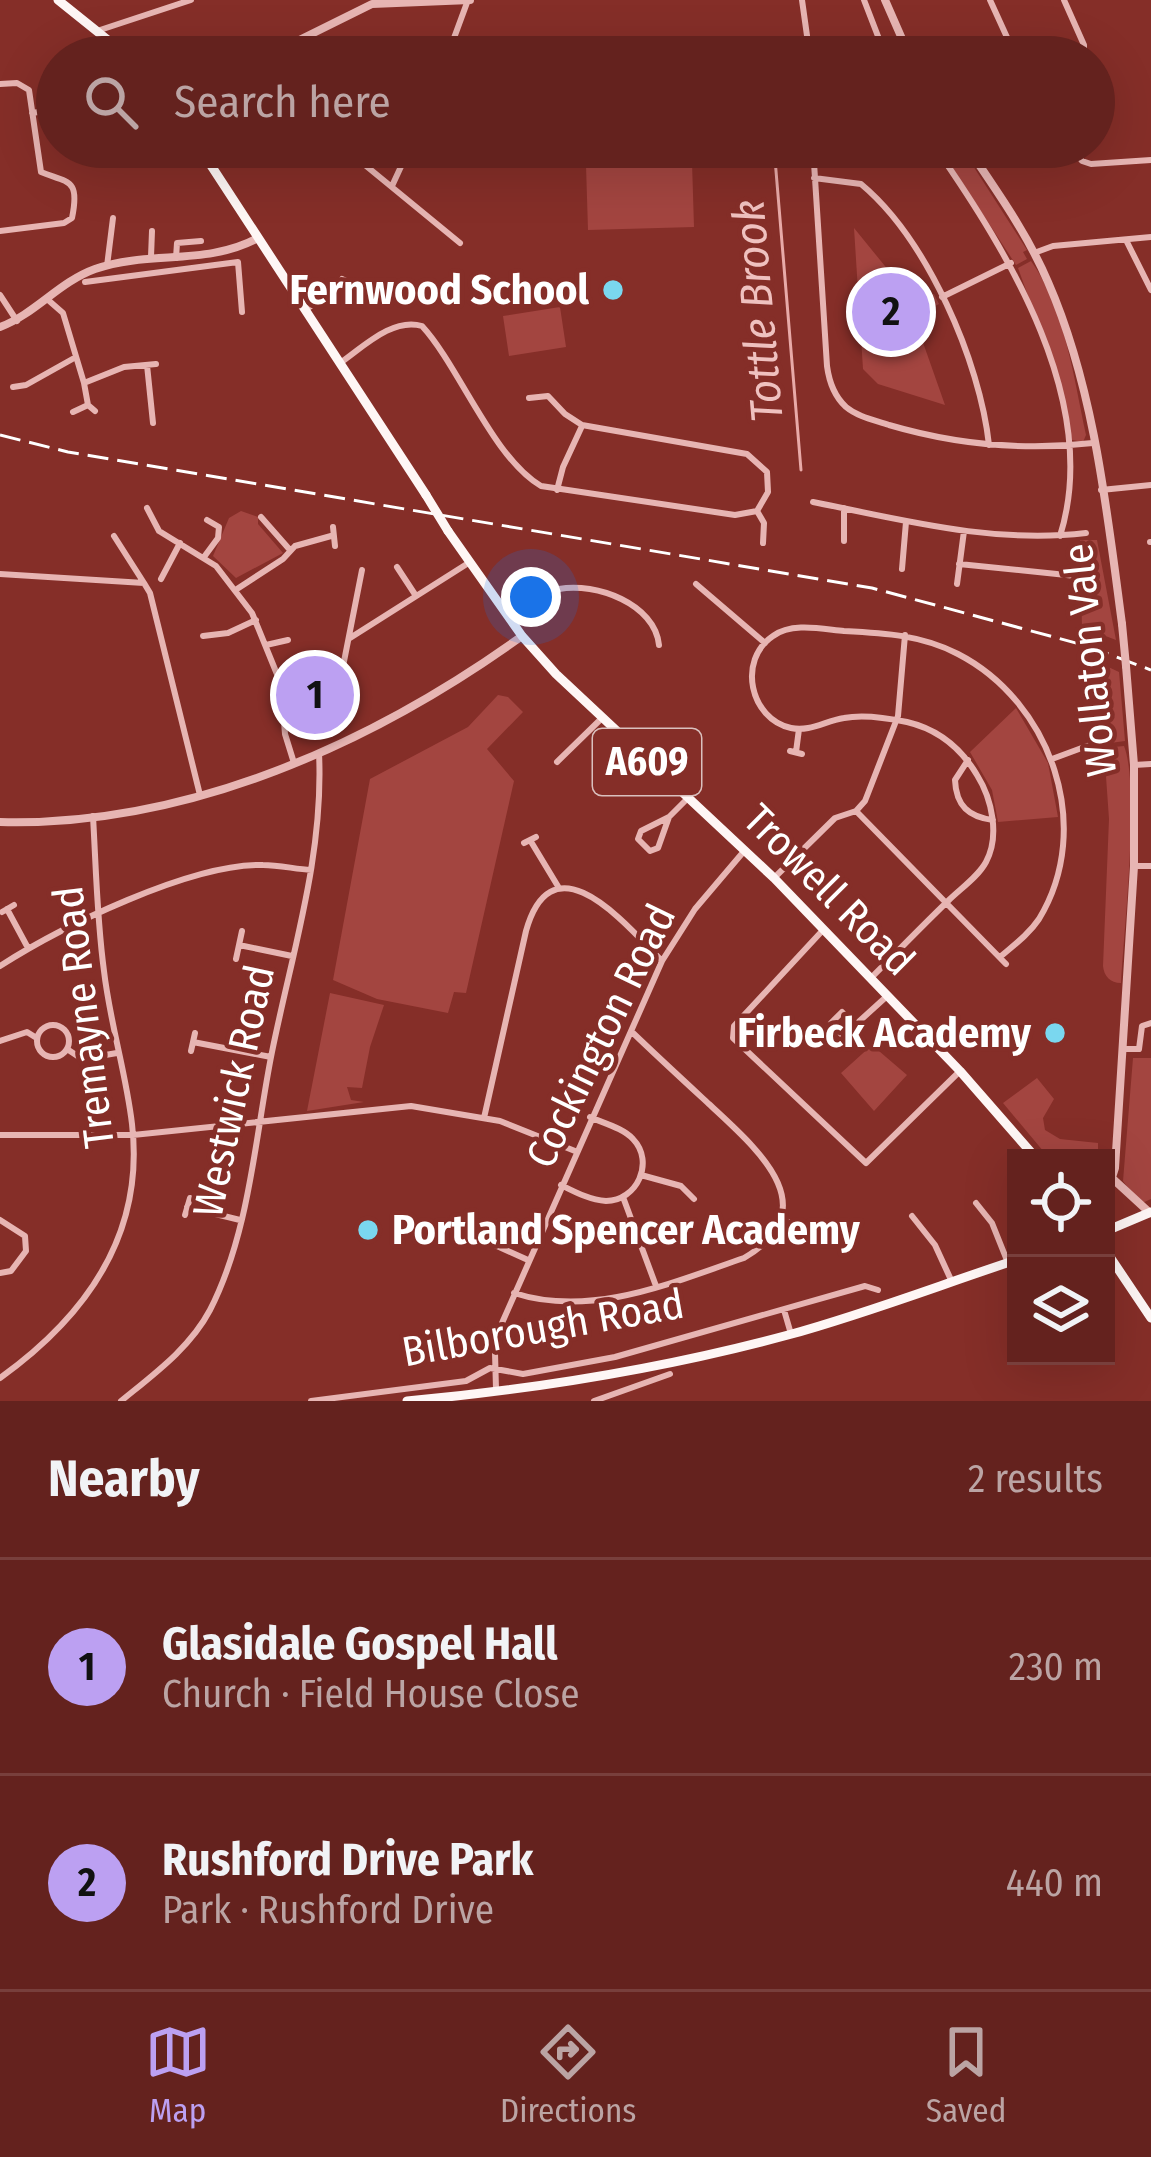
<!DOCTYPE html>
<meta charset="utf-8">
<style>
:root{--surface:#64221e;--page:#6c2f2b;--text:#f1f3f6;--muted:#bba4a4;--line:#783f3c;--accent:#bca0f2}
body{margin:0;font-family:"Fira Sans Condensed",sans-serif;background:var(--page);color:var(--text)}
.controls{position:absolute;right:36px;bottom:36px;display:grid;overflow:hidden;border-radius:0px;box-shadow:0 12px 48px #0002}
.controls button{width:108px;height:108px;display:grid;place-items:center;padding:0;border:0;border-bottom:3px solid var(--line);background:var(--surface);color:var(--text);font:60px sans-serif}
.you{position:absolute;left:531px;top:597px;width:42px;height:42px;margin:-30px;border:9px solid #fff;border-radius:50%;background:#1a73e8;box-shadow:0 0 0 18px #1a73e833}
.badge{display:grid;place-items:center;width:78px;height:78px;border-radius:50%;background:var(--accent);color:#111;font-size:39px;font-weight:700}
.pin{position:absolute;translate:-50% -50%;border:6px solid #fff;box-shadow:0 3px 12px #0006}
.list{margin:0;padding:0;list-style:none}
h2{display:flex;justify-content:space-between;align-items:center;height:156px;margin:0;padding:0 48px;font-size:51px}
h2 small{font-size:39px;font-weight:400;color:var(--muted)}
.list li{display:grid;grid-template-columns:78px 1fr auto;gap:36px;align-items:center;box-sizing:border-box;height:216px;padding:0 48px;border-top:3px solid var(--line)}
.list b{display:block;font-size:45px;white-space:nowrap}
.list p{margin:0;font-size:39px;white-space:nowrap;color:var(--muted)}
.list em{font-size:39px;font-style:normal;color:var(--muted)}
.icon{flex:none;width:66px;height:66px;fill:none;stroke:currentColor;stroke-width:2;stroke-linecap:round;stroke-linejoin:round}
.map{position:relative;flex:none;width:1151px;height:1401px;overflow:hidden}
.search{position:absolute;background:var(--surface);box-shadow:0 12px 48px #0002;left:36px;right:36px;top:36px;height:132px;display:flex;align-items:center;gap:30px;box-sizing:border-box;padding:0 42px;border-radius:66px;color:var(--muted);font-size:45px}
.sheet{height:588px;background:var(--surface)}
nav{display:flex;justify-content:space-around;align-items:center;box-sizing:border-box;height:168px;border-top:3px solid var(--line);background:var(--surface);font-size:33px;color:var(--muted)}
nav a{display:grid;justify-items:center;gap:6px}
nav .on{color:var(--accent)}
.map>svg:first-child{display:block}
</style>
<div class="map">
<svg width="1151" height="1401" viewBox="0 0 1151 1401">
<rect width="100%" height="100%" fill="#852e28"/>
<path fill="#a34540" d="M939 147H961L1027 250 1023 252 1027 259 1016 265Z
M692 162 694 227 588 230 586 165Z
M854 228 889 271 908 306 934 294 939 304 914 317 945 405 878 384 863 369Z
M1031 261C1065 308 1074 379 1086 435L1083 442 1072 440 1056 373 1018 268Z
M560 307 566 347 509 356 503 316Z
M241 511 258 517V524L283 553 236 578 213 556 229 518Z
M1080 540H1097L1116 640 1082 627Z
M1089 658 1119 672 1125 741 1110 743 1108 732 1099 733Z
M498 695 508 697 523 712 487 749 514 781 466 993 454 992 448 1013 377 999 333 980 370 779 468 727Z
M1016 708 1048 763 1058 817 998 822 992 790 970 752Z
M1124 746C1140 787 1124 928 1121 983 1110 983 1104 976 1103 966L1109 819 1104 748Z
M330 993 384 1005 370 1047 362 1088 347 1087 351 1100 364 1102 307 1111Z
M872 1045 907 1075 874 1111 841 1073Z
M1133 1058H1151V1199L1140 1204 1123 1181Z
M1037 1078 1054 1099 1043 1118 1045 1130 1060 1139 1098 1143V1152L1106 1158H1049L1003 1103Z"/>
<g fill="none" stroke-linecap="round" stroke-linejoin="round">
<path stroke="#e8aaa8" stroke-width="3" d="M772 57V43
M774 147 801 470"/>
<path stroke="#e7b5b3" stroke-width="6" d="M802 0 810 57
M864 0 886 57
M990 0 1016 57
M1064 0 1084 45V57
M100 30 191 0
M447 57 468 0
M0 84 17 83 29 90 41 172C69 183 80 179 72 218L64 223 0 231
M32 113 57 109
M343 147 460 243
M813 147 827 366C829 381 834 396 846 407 858 417 874 420 889 425 957 445 1023 451 1093 443
M935 147C1008 252 1102 403 1060 536
M1071 147 1082 161 1091 164 1151 160
M814 178 861 184C927 239 980 361 989 445
M392 186 410 147
M1126 240 1151 290
M1034 253 1053 246 1151 237
M151 257 152 231
M176 258 177 243 201 241
M107 266 113 218
M342 279 348 282 345 288 339 285Z
M85 282 238 262 242 312
M0 295 17 321
M942 297 1011 263
M47 299 63 313 84 383 124 367 156 364
M305 310 340 286
M340 363C363 347 393 317 422 326 459 366 493 458 541 486L735 515 757 511 768 492 767 472 747 454 582 425 565 414 548 396 529 398
M147 365 153 423
M84 383 88 405 95 411
M13 387 26 385 76 357
M73 412 88 405
M557 490 563 467 582 426
M1101 490 1151 485
M813 502C903 520 993 544 1086 533
M147 508 159 531 216 566 252 613 281 684 285 734 294 763
M757 511 764 523 763 543
M261 517 290 550
M333 527 335 546
M114 536 144 583
M844 541V508
M1150 542H1151
M204 557 218 538 219 527 207 520
M959 564 1076 576
M397 567 416 596
M902 569 906 522
M0 574 144 583 150 593 200 795
M161 579 180 543
M696 584 765 643
M957 584 964 531
M237 589 283 559 295 546 331 536
M511 621C525 610 542 592 559 589 596 582 655 604 659 645
M203 636 228 633 256 620
M350 638 470 562
M266 645 288 640
M336 702 362 570
M790 751 802 754
M796 752 799 729
M1052 759 1106 739
M968 760 955 780C956 806 969 817 993 820
M557 762 601 719
M1134 765 1151 764
M856 811 1006 964
M669 817 641 831 638 839 650 851 658 848 669 817 687 799
M530 840 559 888
M524 843 536 837
M1134 866H1151
M774 878 835 818 856 811 865 801 898 716 905 635
M7 909 28 948
M2 912 14 905
M823 930 734 1026 733 1038 866 1163 960 1071
M239 945 292 956
M236 959 242 931
M0 966C61 927 191 863 263 865 279 865 295 869 311 870
M871 978C897 952 922 926 948 901 960 889 978 877 986 862 1000 836 992 799 977 775 961 748 937 729 907 722 888 718 863 714 844 718 825 721 810 732 791 728 750 719 737 660 773 636 792 622 822 629 844 631 884 633 922 635 958 654 1051 702 1095 827 1039 919 1029 934 1014 945 1000 957
M854 1025 842 1012 831 1023 843 1036 886 997
M37 1041a16 16 0 1 1 32 0a16 16 0 1 1-32 0Z
M0 1041 27 1032 35 1037
M193 1042 271 1057
M67 1049 82 1059 117 1053
M1122 1049H1139L1142 1026 1151 1023
M191 1051 195 1033
M484 1118 526 931C553 835 627 926 662 961
M0 1135H133L411 1106 500 1121 575 1151
M641 1175 681 1186 694 1199
M561 1185C575 1192 590 1200 606 1201 637 1201 655 1162 633 1139 623 1128 603 1123 590 1117
M623 1197 656 1286
M976 1203 992 1223 1008 1263
M187 1207 240 1220
M185 1215 190 1198
M912 1216 935 1245 952 1282
M0 1220 25 1236 26 1251 11 1271 0 1273
M781 1220 833 1234
M486 1241 528 1260
M514 1293C591 1318 671 1283 744 1258 829 1208 755 1147 709 1104 683 1080 658 1057 633 1033
M784 1310 791 1334
M0 1378C85 1317 145 1235 132 1124 126 1073 110 1023 104 971 97 920 96 868 93 816
M496 1389 495 1353 502 1323 662 961 695 909 745 850
M121 1401C154 1374 190 1348 210 1310 250 1232 255 1136 272 1052 292 953 324 855 319 753
M311 1401 466 1381 490 1368 523 1374 615 1357 865 1286 878 1290
M594 1401 670 1374"/>
<path stroke="#e7b5b3" stroke-width="8" d="M885 0 910 57
M265 57 372 4 470 0
M967 147C996 190 1027 233 1048 282 1094 387 1107 511 1122 624
M0 327C35 314 59 282 95 269 150 250 206 266 258 238
M0 822C188 827 373 743 522 636
M1113 1179 1150 1213
M1106 1196 1115 1168 1134 866V765L1126 666"/>
<path stroke="#fef6f5" stroke-width="9" d="M58 0 129 57
M199 147 426 495
M448 531 522 636 556 674 774 878 960 1071 1036 1158
M1106 1231 1151 1212
M1106 1251 1151 1318
M407 1401C537 1389 662 1369 788 1335 865 1314 940 1285 1016 1260"/>
<path stroke="#fff" stroke-width="3" stroke-dasharray="21 9" stroke-linecap="butt" d="M0 435 68 452 872 588 1087 646 1151 670"/>
<path stroke="#e7b5b3" stroke-width="8" d="M1122 624 1126 666"/>
<path stroke="#fef6f5" stroke-width="9" d="M426 495 448 531"/>
</g>
<g fill="#7ad7ef" stroke="#852e28" stroke-width="4.5">
<circle cx="613" cy="290" r="12"/>
<circle cx="1055" cy="1033" r="12"/>
<circle cx="368" cy="1230" r="12"/>
</g>
<g text-anchor="middle" dominant-baseline="central" stroke-width="9" stroke-linejoin="round" paint-order="stroke">
<rect fill="#852e28" stroke="#dac0be" stroke-width="3" x="593" y="729" width="108" height="66" rx="9"/>
<g font-size="39" font-weight="bold" fill="#fff">
<text x="647" y="762">A609</text>
</g>
<g font-size="42" font-weight="bold" fill="#fff" stroke="#852e28" text-anchor="end">
<text x="589" y="290">Fernwood School</text>
<text x="1031" y="1033">Firbeck Academy</text>
<text x="392" y="1230" text-anchor="start">Portland Spencer Academy</text>
</g>
<g font-size="42" fill="#fff" stroke="#852e28">
<text transform="translate(1090 660) rotate(-96)">Wollaton Vale</text>
<text transform="translate(829 890) rotate(45)">Trowell Road</text>
<text transform="translate(84 1017) rotate(-97)">Tremayne Road</text>
<text transform="translate(601 1036) rotate(-64)">Cockington Road</text>
<text transform="translate(234 1091) rotate(-78)">Westwick Road</text>
<text transform="translate(543 1328) rotate(-10)">Bilborough Road</text>
</g>
<g font-size="45" font-style="italic" fill="#efc1bf" stroke="#852e28">
<text transform="translate(758 311) rotate(-95)">Tottle Brook</text>
</g>
</g>
</svg>
<div class="controls">
<button><svg class="icon" aria-label="locate" viewBox="0 0 24 24"><circle cx="12" cy="12" r="6"/><path d="M12 2v4M12 18v4M2 12h4M18 12h4"/></svg></button>
<button><svg class="icon" aria-label="layers" viewBox="0 0 24 24"><path d="M12 4l9 5-9 5-9-5zM3 14l9 5 9-5"/></svg></button>
</div>
<div class="you"></div>
<div class="pin badge" style="left:315px;top:695px">1</div>
<div class="pin badge" style="left:891px;top:312px">2</div>
<div class="search"><svg class="icon" aria-label="search" viewBox="0 0 24 24"><circle cx="10" cy="10" r="6"/><path d="M15 15l6 6"/></svg>Search here</div>
</div>
<section class="sheet">
<h2>Nearby<small>2 results</small></h2>
<ul class="list">
<li><span class="badge">1</span><div><b>Glasidale Gospel Hall</b><p>Church · Field House Close</p></div><em>230 m</em></li>
<li><span class="badge">2</span><div><b>Rushford Drive Park</b><p>Park · Rushford Drive</p></div><em>440 m</em></li>
</ul>
</section>
<nav>
<a class="on"><svg class="icon" aria-label="map" viewBox="0 0 24 24"><path d="M3 6l6-2 6 2 6-2v14l-6 2-6-2-6 2zM9 4v14M15 6v14"/></svg>Map</a>
<a><svg class="icon" aria-label="directions" viewBox="0 0 24 24"><path d="M12 3l9 9-9 9-9-9zM9 14v-3h6M13 9l2 2-2 2"/></svg>Directions</a>
<a><svg class="icon" aria-label="saved" viewBox="0 0 24 24"><path d="M7 4h10v16l-5-4-5 4z"/></svg>Saved</a>
</nav>
